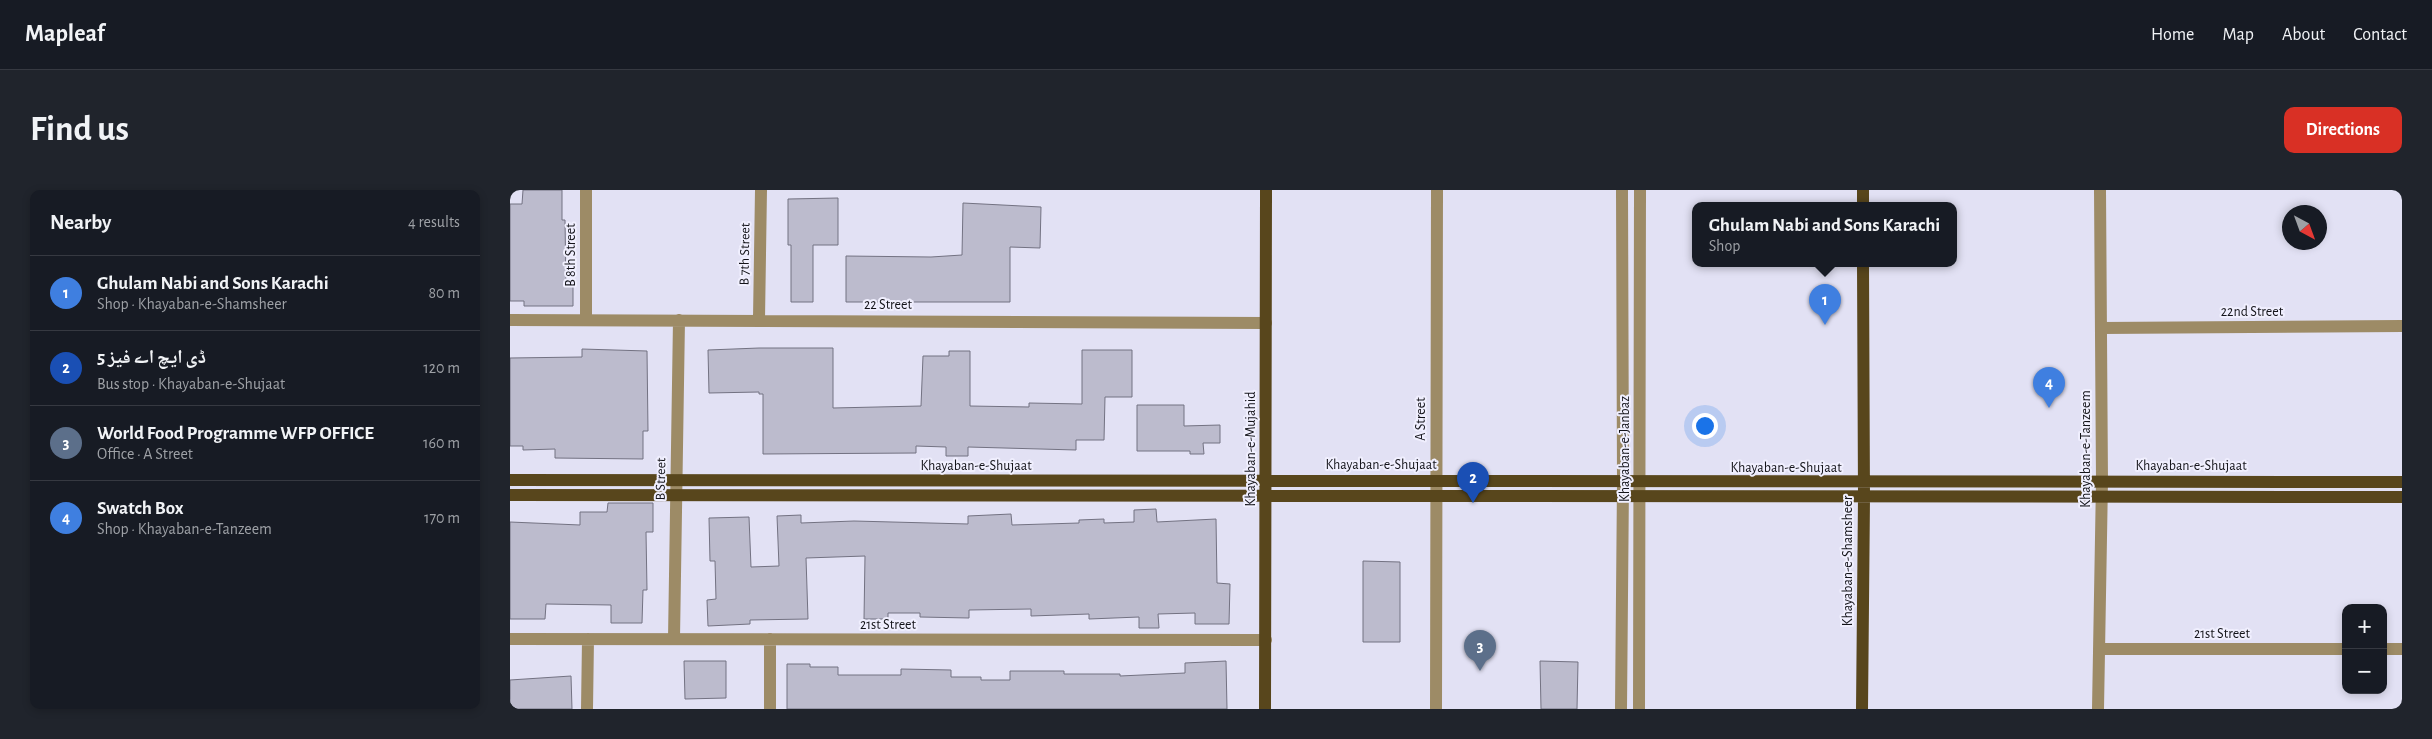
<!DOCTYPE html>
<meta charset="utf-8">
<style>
:root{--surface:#171b24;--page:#20242c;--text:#f1f3f6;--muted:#9ea1a6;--line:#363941;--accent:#d93025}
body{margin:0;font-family:"Alegreya Sans","Noto Naskh Arabic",sans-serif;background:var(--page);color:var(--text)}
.controls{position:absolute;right:15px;bottom:15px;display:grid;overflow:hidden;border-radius:10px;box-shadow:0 2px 8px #0003}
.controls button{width:45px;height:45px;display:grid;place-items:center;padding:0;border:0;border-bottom:1px solid var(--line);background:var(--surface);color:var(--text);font:25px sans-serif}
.compass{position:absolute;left:1772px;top:15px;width:45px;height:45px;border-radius:50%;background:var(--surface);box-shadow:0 2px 8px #0003;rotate:139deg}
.you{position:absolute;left:1194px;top:235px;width:18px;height:18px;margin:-12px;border:4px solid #fff;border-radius:50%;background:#1a73e8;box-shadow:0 0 0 8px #1a73e833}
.badge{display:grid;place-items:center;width:32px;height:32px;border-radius:50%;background:var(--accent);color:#fff;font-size:16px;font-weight:700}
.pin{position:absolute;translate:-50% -41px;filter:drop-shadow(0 1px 2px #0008)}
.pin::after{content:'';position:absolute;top:26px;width:18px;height:15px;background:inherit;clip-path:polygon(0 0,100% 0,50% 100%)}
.popup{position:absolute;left:1182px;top:12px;width:265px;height:65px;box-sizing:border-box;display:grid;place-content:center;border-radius:10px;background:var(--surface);filter:drop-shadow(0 1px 4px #0005);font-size:16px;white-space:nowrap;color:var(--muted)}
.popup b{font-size:19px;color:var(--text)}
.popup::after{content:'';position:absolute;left:50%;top:100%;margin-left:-10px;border:10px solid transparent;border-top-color:var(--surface)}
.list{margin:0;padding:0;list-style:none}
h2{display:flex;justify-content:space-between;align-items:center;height:65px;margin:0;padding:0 20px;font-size:21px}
h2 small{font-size:16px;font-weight:400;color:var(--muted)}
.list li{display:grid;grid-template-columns:32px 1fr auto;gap:15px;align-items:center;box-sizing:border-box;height:75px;padding:0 20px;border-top:1px solid var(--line)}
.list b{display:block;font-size:19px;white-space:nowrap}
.list p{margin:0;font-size:16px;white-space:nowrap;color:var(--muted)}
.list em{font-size:16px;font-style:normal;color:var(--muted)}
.map{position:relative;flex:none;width:1892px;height:519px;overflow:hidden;border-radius:10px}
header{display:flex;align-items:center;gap:30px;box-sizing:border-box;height:70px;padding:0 25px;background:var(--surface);border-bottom:1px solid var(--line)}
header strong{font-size:24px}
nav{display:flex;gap:28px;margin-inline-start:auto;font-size:18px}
.intro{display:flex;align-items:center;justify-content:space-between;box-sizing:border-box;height:120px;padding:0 30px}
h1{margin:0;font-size:35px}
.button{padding:12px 22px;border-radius:10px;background:var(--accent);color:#fff;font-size:18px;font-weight:700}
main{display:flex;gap:30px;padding:0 30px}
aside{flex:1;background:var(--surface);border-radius:10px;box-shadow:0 2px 8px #0003}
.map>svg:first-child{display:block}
</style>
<header>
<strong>Mapleaf</strong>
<nav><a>Home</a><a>Map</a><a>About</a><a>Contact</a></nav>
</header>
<div class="intro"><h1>Find us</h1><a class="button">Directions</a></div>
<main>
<aside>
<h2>Nearby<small>4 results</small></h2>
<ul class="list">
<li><span class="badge" style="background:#3f7fe0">1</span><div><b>Ghulam Nabi and Sons Karachi</b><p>Shop · Khayaban-e-Shamsheer</p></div><em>80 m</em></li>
<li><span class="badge" style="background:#1a4fb4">2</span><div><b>5 ڈی ایچ اے فیز</b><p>Bus stop · Khayaban-e-Shujaat</p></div><em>120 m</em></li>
<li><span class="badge" style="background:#5c6f8a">3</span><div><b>World Food Programme WFP OFFICE</b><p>Office · A Street</p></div><em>160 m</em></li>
<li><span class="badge" style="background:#3f7fe0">4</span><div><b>Swatch Box</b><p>Shop · Khayaban-e-Tanzeem</p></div><em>170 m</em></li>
</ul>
</aside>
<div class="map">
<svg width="1892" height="519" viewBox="0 0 1892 519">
<rect width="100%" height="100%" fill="#e2e1f4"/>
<path fill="#bcbbcd" stroke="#737282" d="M13 0H52V30H55L56 95H63V116H14V111H0V14H12Z
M328 8V55H303V112H281V55H278V9Z
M453 13 531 17 530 58 500 57V112H336V66L421 67 452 65Z
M249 158H323V218L411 216 413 166H439V161H460V216L519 217V213L572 214V160H622V207H595L594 250H566V260L458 257V266H436V257L406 256V263L253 264V204H249V202L199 203 198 160Z
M72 159 137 161 138 241H133V269L45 268V259L13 260V256H0V168L72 167Z
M627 215H674V236L710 235V253H693L694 264H680V261H627Z
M98 313H143V342H136L137 400H133L132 433H101V415L36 414 35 429H0V332L70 335V322H97Z
M646 319 647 332 706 329 707 393 720 394 719 434H685V423L648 424 649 438H629V427L579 429V424L521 426V419L459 420V428L410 427V423H378V429H354L355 366 296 368 298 429 240 430V434L198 436 197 410 206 409 205 371H200L199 328 239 327 241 377 269 376 267 326 291 325V333L344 331 458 334V326L501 324 502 335 569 333V330L594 329V333L624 332V320Z
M853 371 890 372V452H853Z
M174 471H216V508L175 509Z
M716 471 717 519H277V474H300V477H328V485H391V479L441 480V487H471V490H500V481H554V484H610V486L675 483V473Z
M1030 471 1068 472 1067 519H1031Z
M61 486 62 519H0V490Z"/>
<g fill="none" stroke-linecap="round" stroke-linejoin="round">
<path stroke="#9d8b66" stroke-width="12" d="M249 129 251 0
M0 130 756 133
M76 130V0
M1592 138 1892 136
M0 449 756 450
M164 449 169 130
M1589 459H1836
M1873 459H1892
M77 519 78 449
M260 519V449
M926 519 927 0
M1111 519 1113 292 1112 0
M1129 519 1130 0
M1588 519 1592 291 1590 0"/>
<path stroke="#58461c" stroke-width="12" d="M1353 16V0
M0 290 1892 292
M0 305 1892 307
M755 519 756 0
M1352 519 1354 308 1353 74"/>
</g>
<g text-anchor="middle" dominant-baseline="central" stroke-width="4" stroke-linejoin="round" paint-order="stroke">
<g font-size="14" fill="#131319" stroke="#f0effe">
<text transform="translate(235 64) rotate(-89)">B 7th Street</text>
<text transform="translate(61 65) rotate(-90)">B 8th Street</text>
<text x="378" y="115">22 Street</text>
<text x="1742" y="122">22nd Street</text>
<text transform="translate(911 229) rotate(-90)">A Street</text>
<text transform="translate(741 259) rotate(-90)">Khayaban-e-Mujahid</text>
<text transform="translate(1115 259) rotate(-90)">Khayaban-e-Janbaz</text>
<text transform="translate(1576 259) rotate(-90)">Khayaban-e-Tanzeem</text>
<text x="871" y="275">Khayaban-e-Shujaat</text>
<text x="466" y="276">Khayaban-e-Shujaat</text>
<text x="1681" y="276">Khayaban-e-Shujaat</text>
<text x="1276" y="278">Khayaban-e-Shujaat</text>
<text transform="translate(151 289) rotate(-89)">B Street</text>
<text transform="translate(1338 371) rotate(-90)">Khayaban-e-Shamsheer</text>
<text x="378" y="435">21st Street</text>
<text x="1712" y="444">21st Street</text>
</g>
</g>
</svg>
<div class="controls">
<button>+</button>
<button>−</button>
</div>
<svg class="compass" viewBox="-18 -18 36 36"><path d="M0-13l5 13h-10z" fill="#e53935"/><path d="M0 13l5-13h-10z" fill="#9ea1a6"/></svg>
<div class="you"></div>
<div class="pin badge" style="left:1315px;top:135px;background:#3f7fe0">1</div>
<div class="popup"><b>Ghulam Nabi and Sons Karachi</b>Shop</div>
<div class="pin badge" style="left:963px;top:313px;background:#1a4fb4">2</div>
<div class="pin badge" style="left:970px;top:481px;background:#5c6f8a">3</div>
<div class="pin badge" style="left:1539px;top:218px;background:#3f7fe0">4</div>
</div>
</main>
